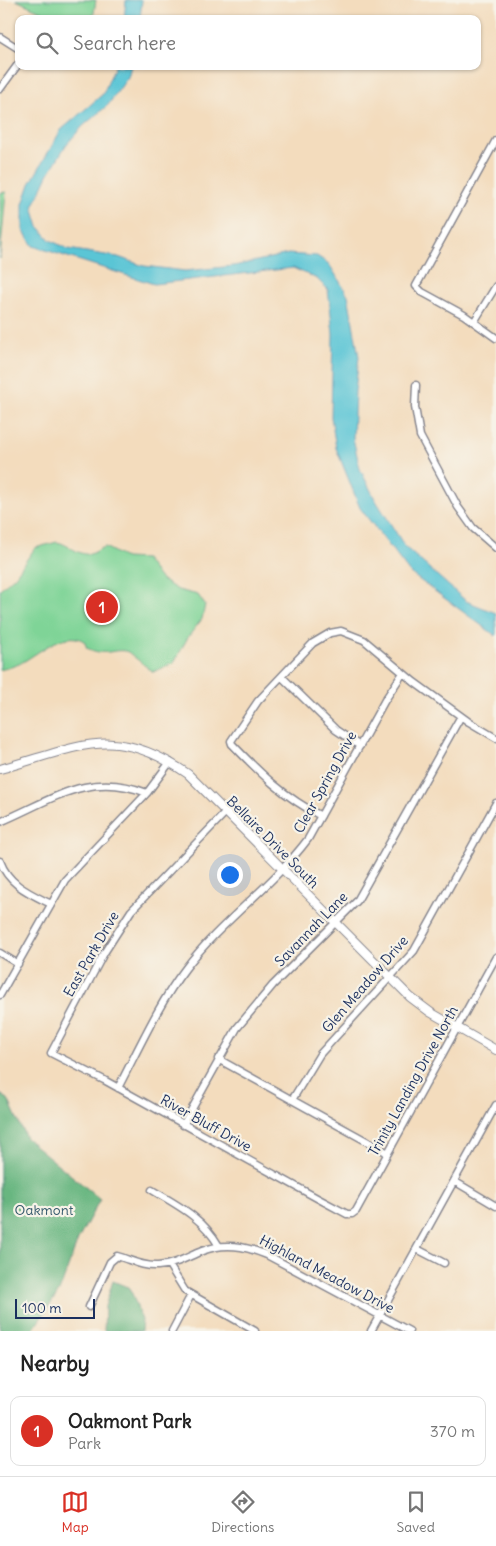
<!DOCTYPE html>
<style>
:root{--surface:#fff;--page:#f2f2f2;--text:#222;--muted:#767676;--line:#e0e0e0;--accent:#d93025}
body{margin:0;font-family:Delius,sans-serif;background:var(--page);color:var(--text)}
.scale{position:absolute;left:15px;bottom:12px;width:80px;box-sizing:border-box;padding-left:5px;border:2px solid #1b2f5e;border-top:0;font-size:14px;line-height:18px;white-space:nowrap;color:#1b2f5e;-webkit-text-stroke:4px #f7f3e8;paint-order:stroke}
.you{position:absolute;left:229px;top:874px;width:18px;height:18px;margin:-12px;border:4px solid #fff;border-radius:50%;background:#1a73e8;box-shadow:0 0 0 8px #1a73e833}
.badge{display:grid;place-items:center;width:32px;height:32px;border-radius:50%;background:var(--accent);color:#fff;font-size:16px;font-weight:700}
.pin{position:absolute;translate:-50% -50%;border:2px solid #fff;box-shadow:0 1px 5px #0006}
.list{margin:0;padding:0;list-style:none}
h2{display:flex;justify-content:space-between;align-items:center;height:65px;margin:0;padding:0 20px;font-size:21px}
h2 small{font-size:16px;font-weight:400;color:var(--muted)}
.list li{display:grid;grid-template-columns:32px 1fr auto;gap:15px;align-items:center;box-sizing:border-box;height:70px;margin:0 10px 10px;padding:0 10px;border:1px solid var(--line);border-radius:10px}
.list b{display:block;font-size:19px;white-space:nowrap}
.list p{margin:0;font-size:16px;white-space:nowrap;color:var(--muted)}
.list em{font-size:16px;font-style:normal;color:var(--muted)}
.icon{flex:none;width:28px;height:28px;fill:none;stroke:currentColor;stroke-width:2;stroke-linecap:round;stroke-linejoin:round}
.map{position:relative;flex:none;width:496px;height:1331px;overflow:hidden}
.search{position:absolute;background:var(--surface);box-shadow:0 1px 4px #0004;left:15px;right:15px;top:15px;height:55px;display:flex;align-items:center;gap:12px;box-sizing:border-box;padding:0 18px;border-radius:10px;color:var(--muted);font-size:19px}
.sheet{height:145px;background:var(--surface)}
nav{display:flex;justify-content:space-around;align-items:center;box-sizing:border-box;height:70px;border-top:1px solid var(--line);background:var(--surface);font-size:14px;color:var(--muted)}
nav a{display:grid;justify-items:center;gap:2px}
nav .on{color:var(--accent)}
.map>svg:first-child{display:block}
</style>
<div class="map">
<svg width="496" height="1331" viewBox="0 0 496 1331">
<rect width="100%" height="100%" fill="#f7f3e8"/>
<filter id="ink" filterUnits="userSpaceOnUse"><feTurbulence type="fractalNoise" baseFrequency=".02" numOctaves="2"/><feDisplacementMap in="SourceGraphic" scale="10" xChannelSelector="R" yChannelSelector="G"/><feConvolveMatrix kernelMatrix="1 2 1 2 8 2 1 2 1" color-interpolation-filters="sRGB"/></filter>
<filter id="wash" filterUnits="userSpaceOnUse"><feTurbulence type="fractalNoise" baseFrequency=".0096" numOctaves="4" result="noise"/><feDisplacementMap in="SourceGraphic" scale="20" xChannelSelector="R" yChannelSelector="G"/><feGaussianBlur stdDeviation="1.12" result="paint"/><feColorMatrix in="noise" values="0 0 0 0 0 0 0 0 0 0 0 0 0 0 0 0 0 1.4 0 .05"/><feComposite in="paint" operator="in"/></filter>
<g filter="url(#wash)">
<rect width="100%" height="100%" fill="#f3dcbd"/>
<path fill="#7fd497" stroke="#4d827a" d="M16 0H96L93 19H58Z
M6 192 0 259V193Z
M57 542C69 544 78 556 90 554 96 553 99 548 105 547L125 558 145 559 160 579 178 590 198 595 205 605 202 619 188 637 174 663 153 672 128 652C115 647 106 658 87 648L84 641C64 628 36 656 19 664 13 667 6 668 0 670V589L15 576 35 548Z"/>
<path fill="#67b680" stroke="#41726f" d="M0 1094 8 1099 26 1138 100 1199 78 1240 59 1292 32 1331H0Z
M113 1281 130 1288 142 1320 141 1331H104L105 1306Z"/>
<path fill="#5ac5d5" stroke="#3a7a9a" d="M126 0H142L140 19H124Z
M115 66H131L128 77 108 105 83 126 66 145 48 175 33 207 39 227 50 240 68 249 118 257 144 266 185 271 234 266 288 254 317 256 329 264 348 295 359 357 355 391 353 438 360 469 375 499 405 547 466 601 496 613V636L410 573 360 508 336 448 331 417 333 334 330 306 328 290 317 279 293 268 154 284 33 246 23 230V204L30 184 61 130 103 94Z"/>
</g>
<g filter="url(#ink)">
<g fill="none" stroke-linecap="round" stroke-linejoin="round">
<g stroke="#87868e" stroke-width="9">
<path id="minor" d="M0 37 19 49
M0 89 19 63
M496 140 416 286 422 292 464 315 496 338
M474 322 496 286
M416 385 415 407 420 436 458 507 473 528 496 548
M282 677 336 730 360 746
M226 812 131 911 104 953 51 1053 104 1080 317 1198 347 1214H352L356 1211 496 957
M321 816C284 797 260 773 232 744L231 741 258 701 313 643 330 633 341 631 364 640 414 682 469 722 496 738
M0 822C52 800 89 770 147 793
M0 861C9 885 29 893 51 904
M0 953 18 964
M0 995 65 880 147 793 170 762
M218 1059 388 1153
M118 1088C138 1050 159 1003 185 969 221 921 272 887 308 839L385 700 403 673
M292 1100 320 1054 414 951 496 803
M183 1125 237 1028 273 985 357 901 461 716
M454 1181 496 1206
M152 1190C179 1206 203 1218 219 1246
M417 1249 444 1263
M169 1265 185 1291 255 1331
M89 1307 110 1262 117 1256C131 1260 143 1267 158 1266 175 1265 187 1257 202 1251 225 1242 245 1246 267 1255L409 1331
M172 1331 191 1295
M371 1331 496 1105"/>
</g>
<g stroke="#87868e" stroke-width="10">
<path id="tertiary" d="M0 769C78 748 113 722 188 774L410 997 430 1012 496 1050"/>
</g>
<use href="#minor" stroke="#fff" stroke-width="6"/>
<use href="#tertiary" stroke="#fff" stroke-width="8"/>
</g>
</g>
<g text-anchor="middle" dominant-baseline="central" stroke-width="4.5" stroke-linejoin="round" paint-order="stroke">
<g font-size="14" fill="#1b2f5e" stroke="#f7f3e8">
<text transform="translate(325 782) rotate(-61)">Clear Spring Drive</text>
<text transform="translate(273 842) rotate(45)">Bellaire Drive South</text>
<text transform="translate(311 929) rotate(-46)">Savannah Lane</text>
<text transform="translate(91 954) rotate(-60)">East Park Drive</text>
<text transform="translate(365 984) rotate(-49)">Glen Meadow Drive</text>
<text transform="translate(413 1081) rotate(-61)">Trinity Landing Drive North</text>
<text transform="translate(206 1123) rotate(29)">River Bluff Drive</text>
<text transform="translate(327 1274) rotate(28)">Highland Meadow Drive</text>
</g>
<g font-size="14" fill="#34586c" stroke="#f7f3e8">
<text x="44" y="1210">Oakmont</text>
</g>
</g>
</svg>
<div class="scale">100 m</div>
<div class="you"></div>
<div class="pin badge" style="left:102px;top:607px">1</div>
<div class="search"><svg class="icon" aria-label="search" viewBox="0 0 24 24"><circle cx="10" cy="10" r="6"/><path d="M15 15l6 6"/></svg>Search here</div>
</div>
<section class="sheet">
<h2>Nearby<small></small></h2>
<ul class="list">
<li><span class="badge">1</span><div><b>Oakmont Park</b><p>Park</p></div><em>370 m</em></li>
</ul>
</section>
<nav>
<a class="on"><svg class="icon" aria-label="map" viewBox="0 0 24 24"><path d="M3 6l6-2 6 2 6-2v14l-6 2-6-2-6 2zM9 4v14M15 6v14"/></svg>Map</a>
<a><svg class="icon" aria-label="directions" viewBox="0 0 24 24"><path d="M12 3l9 9-9 9-9-9zM9 14v-3h6M13 9l2 2-2 2"/></svg>Directions</a>
<a><svg class="icon" aria-label="saved" viewBox="0 0 24 24"><path d="M7 4h10v16l-5-4-5 4z"/></svg>Saved</a>
</nav>
